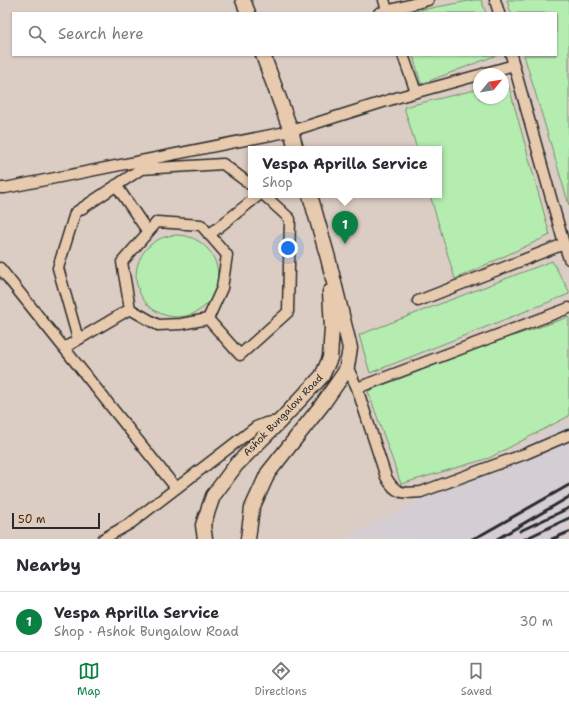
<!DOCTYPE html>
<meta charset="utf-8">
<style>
:root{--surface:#fff;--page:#f2f2f3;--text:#2b2b33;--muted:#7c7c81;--line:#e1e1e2;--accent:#0b8043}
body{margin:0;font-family:"Shantell Sans",sans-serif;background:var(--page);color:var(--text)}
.compass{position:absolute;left:473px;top:68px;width:36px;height:36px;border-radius:50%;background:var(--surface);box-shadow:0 1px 3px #0004;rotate:60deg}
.scale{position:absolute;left:12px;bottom:10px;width:88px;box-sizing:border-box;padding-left:4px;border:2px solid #2b2b2b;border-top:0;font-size:11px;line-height:14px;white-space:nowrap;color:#2b2b2b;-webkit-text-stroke:3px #e8cbae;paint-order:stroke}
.you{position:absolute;left:288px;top:248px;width:14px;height:14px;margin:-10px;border:3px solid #fff;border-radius:50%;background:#1a73e8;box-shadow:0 0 0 6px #1a73e833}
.badge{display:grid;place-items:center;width:26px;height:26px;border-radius:50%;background:var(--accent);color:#fff;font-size:13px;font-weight:700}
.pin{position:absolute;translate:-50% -33px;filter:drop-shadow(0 1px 2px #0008)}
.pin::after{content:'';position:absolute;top:21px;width:14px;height:12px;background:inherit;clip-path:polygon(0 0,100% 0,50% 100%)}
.popup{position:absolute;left:248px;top:146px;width:194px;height:52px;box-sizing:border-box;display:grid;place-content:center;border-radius:0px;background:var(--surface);filter:drop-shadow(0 1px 3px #0005);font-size:13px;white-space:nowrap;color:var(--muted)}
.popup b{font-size:15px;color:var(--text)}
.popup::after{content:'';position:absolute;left:50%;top:100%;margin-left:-8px;border:8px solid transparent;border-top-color:var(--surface)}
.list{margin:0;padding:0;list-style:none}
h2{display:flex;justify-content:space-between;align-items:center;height:52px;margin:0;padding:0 16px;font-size:17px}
h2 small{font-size:13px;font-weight:400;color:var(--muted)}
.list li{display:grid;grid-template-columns:26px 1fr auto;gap:12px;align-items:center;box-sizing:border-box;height:60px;padding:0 16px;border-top:1px solid var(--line)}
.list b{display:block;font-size:15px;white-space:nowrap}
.list p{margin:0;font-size:13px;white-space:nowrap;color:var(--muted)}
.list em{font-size:13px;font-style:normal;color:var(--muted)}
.icon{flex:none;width:22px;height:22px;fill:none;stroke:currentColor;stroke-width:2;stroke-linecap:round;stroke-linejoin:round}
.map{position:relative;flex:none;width:569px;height:539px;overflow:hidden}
.search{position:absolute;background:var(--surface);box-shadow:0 1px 3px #0004;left:12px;right:12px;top:12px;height:44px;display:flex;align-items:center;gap:10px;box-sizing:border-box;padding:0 14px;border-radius:0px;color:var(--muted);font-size:15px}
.sheet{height:112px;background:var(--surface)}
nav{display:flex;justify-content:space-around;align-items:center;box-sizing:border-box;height:56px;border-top:1px solid var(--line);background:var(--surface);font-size:11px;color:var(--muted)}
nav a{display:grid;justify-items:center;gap:2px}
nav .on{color:var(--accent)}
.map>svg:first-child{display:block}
</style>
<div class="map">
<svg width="569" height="539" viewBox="0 0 569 539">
<rect width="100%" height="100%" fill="#dccdc4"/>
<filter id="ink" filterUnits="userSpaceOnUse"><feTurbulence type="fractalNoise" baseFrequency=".025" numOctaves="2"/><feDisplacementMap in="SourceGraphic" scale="8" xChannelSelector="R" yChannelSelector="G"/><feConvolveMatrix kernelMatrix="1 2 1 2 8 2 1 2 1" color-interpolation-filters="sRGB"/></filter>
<g filter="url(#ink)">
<path fill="#d4ced4" d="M569 420V539H344L478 469Z"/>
<path fill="#b5edb1" stroke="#708c6e" d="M474 0H481L486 13H405Z
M507 0H569V205L524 55H556V13H511Z
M413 55H497L421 84Z
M508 83 550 235 455 279 430 195H439V149H417L404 107 479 89V98H503V84Z
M136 276a41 41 0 1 1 82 0a41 41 0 1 1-82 0Z
M552 261 569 291V294L370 373 359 335Z
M569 317V416L489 458 401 484 368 391 487 345Z"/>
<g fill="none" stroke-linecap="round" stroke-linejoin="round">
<g stroke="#2b2b2b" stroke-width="13">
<path id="street" d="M384 0 388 13
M495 0 499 13
M379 13 428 0
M403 55 416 92
M511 55 564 244 569 259
M482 74 514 65
M116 185 148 232
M0 188H5L291 131 399 97 479 75
M209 235 259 195
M0 268 176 488
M418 301 564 244
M208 319 240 355 288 312 290 219 264 195
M78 339 58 268 75 213 141 169 223 164 251 185
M64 348 130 309 122 262 157 222 201 225 227 255 222 288 208 319 181 324 158 325 130 309
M347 366 357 388 386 477C395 494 403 494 421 492L525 454 569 435
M357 388 569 308
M103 539 131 523 256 427 266 423 280 421"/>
</g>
<g stroke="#2b2b2b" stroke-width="17">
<path id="secondary" d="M243 0 248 13
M263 55 291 131 296 149
M205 539 203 525 213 496 236 465 280 421 322 376 330 358 332 328 330 292
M248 539 252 508 268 473 322 405 345 372 347 366 350 348 328 258 310 195"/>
</g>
<use href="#street" stroke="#e8cbae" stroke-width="10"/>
<use href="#secondary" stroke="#e8cbae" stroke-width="14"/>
<path stroke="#2b2b2b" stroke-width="3" d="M520 531 569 508
M472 539 481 535 569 485
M497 539 569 497
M525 539 569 518
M552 539 569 532"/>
</g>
</g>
<g text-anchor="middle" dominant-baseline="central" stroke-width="3" stroke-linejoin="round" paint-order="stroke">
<g font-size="10" fill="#2b2b2b" stroke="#e8cbae">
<text transform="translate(283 415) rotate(-46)">Ashok Bungalow Road</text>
</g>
</g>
</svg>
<svg class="compass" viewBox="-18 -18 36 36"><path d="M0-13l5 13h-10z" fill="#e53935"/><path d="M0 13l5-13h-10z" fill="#7c7c81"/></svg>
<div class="scale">50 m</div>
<div class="you"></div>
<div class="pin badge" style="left:345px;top:244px">1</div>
<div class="popup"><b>Vespa Aprilla Service</b>Shop</div>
<div class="search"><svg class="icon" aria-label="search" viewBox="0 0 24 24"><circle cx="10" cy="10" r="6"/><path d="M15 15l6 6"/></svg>Search here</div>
</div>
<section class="sheet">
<h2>Nearby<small></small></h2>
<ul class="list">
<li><span class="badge">1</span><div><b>Vespa Aprilla Service</b><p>Shop · Ashok Bungalow Road</p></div><em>30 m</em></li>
</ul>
</section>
<nav>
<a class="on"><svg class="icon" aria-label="map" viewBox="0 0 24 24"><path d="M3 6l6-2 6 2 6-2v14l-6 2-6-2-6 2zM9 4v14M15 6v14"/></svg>Map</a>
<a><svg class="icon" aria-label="directions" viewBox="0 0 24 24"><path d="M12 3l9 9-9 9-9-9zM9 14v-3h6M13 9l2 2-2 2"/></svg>Directions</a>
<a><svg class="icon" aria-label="saved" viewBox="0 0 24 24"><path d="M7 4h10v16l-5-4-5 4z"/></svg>Saved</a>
</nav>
